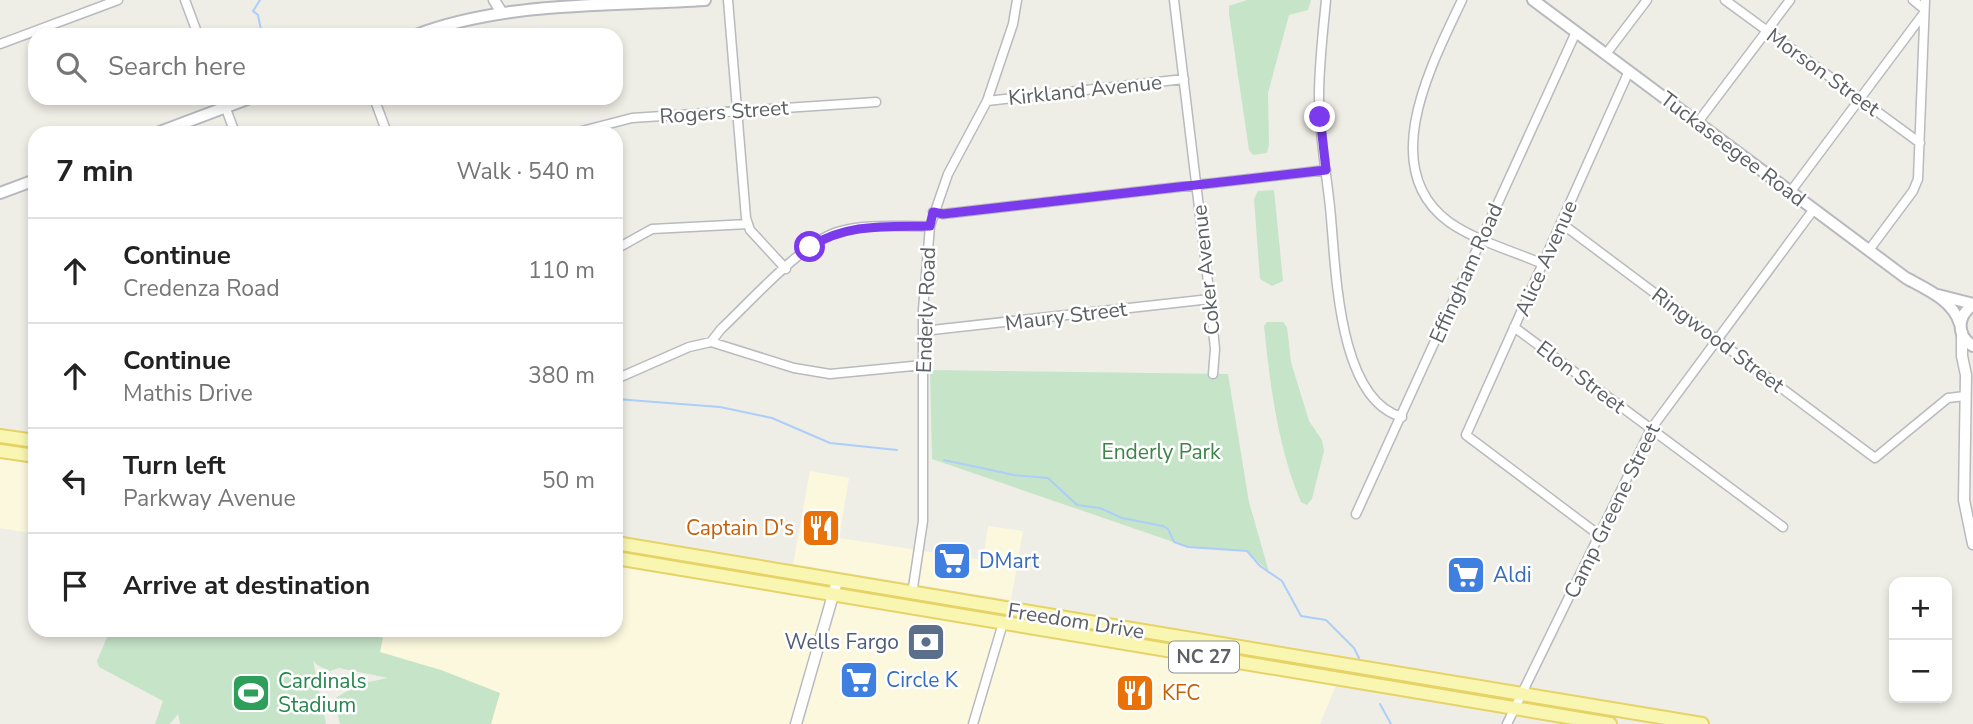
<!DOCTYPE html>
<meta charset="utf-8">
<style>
:root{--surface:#fff;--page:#f2f2f2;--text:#222;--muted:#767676;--line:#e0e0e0}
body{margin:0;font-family:"Nunito Sans",sans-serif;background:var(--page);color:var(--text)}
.controls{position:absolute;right:21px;bottom:21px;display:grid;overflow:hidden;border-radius:14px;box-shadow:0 4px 10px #0003}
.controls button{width:63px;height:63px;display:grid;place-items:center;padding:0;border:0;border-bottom:2px solid var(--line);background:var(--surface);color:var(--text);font:35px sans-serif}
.stop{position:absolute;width:21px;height:21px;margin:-16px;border:5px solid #7c3aed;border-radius:50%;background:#fff}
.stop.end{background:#7c3aed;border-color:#fff;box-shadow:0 2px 7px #0008}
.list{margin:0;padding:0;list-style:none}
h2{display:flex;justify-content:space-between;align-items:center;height:91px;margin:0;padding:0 28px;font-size:30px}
h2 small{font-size:23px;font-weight:400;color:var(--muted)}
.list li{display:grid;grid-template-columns:46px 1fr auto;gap:21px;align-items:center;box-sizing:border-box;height:105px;padding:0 28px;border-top:2px solid var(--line)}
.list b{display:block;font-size:26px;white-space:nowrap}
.list p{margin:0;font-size:23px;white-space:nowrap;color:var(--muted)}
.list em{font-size:23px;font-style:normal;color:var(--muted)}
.icon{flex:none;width:38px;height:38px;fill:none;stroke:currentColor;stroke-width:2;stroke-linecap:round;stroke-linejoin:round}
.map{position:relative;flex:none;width:1973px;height:724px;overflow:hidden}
.search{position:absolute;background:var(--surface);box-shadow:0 4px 10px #0003;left:28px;top:28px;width:595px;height:77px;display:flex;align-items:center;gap:18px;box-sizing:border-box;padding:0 24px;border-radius:21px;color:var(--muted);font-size:26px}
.panel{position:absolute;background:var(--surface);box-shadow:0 4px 10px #0003;left:28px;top:126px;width:595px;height:511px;border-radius:21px}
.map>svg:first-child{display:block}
</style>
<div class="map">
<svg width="1973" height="724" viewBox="0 0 1973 724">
<rect width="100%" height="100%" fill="#eeeee6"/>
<path fill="#fbf8de" d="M0 457 35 463V534L0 528Z
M810 471 849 478 839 538 983 560 988 526 1023 531 1011 600 793 564Z
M616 565 831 602 794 724H491L300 630H616Z
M834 602 909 615 1001 625 1337 683 1320 724H797Z"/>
<path fill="#c5e4c8" d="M1247 0H1311L1308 10 1289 15 1268 93 1269 145 1267 153 1253 155 1249 150 1229 14V6Z
M1274 190 1283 281 1272 286 1260 279 1254 199 1258 191Z
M1267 322H1283L1287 327 1291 362 1309 421 1322 440 1324 451 1312 499 1307 505 1301 502C1278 448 1270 385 1264 326Z
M930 370 1228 374 1249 502 1269 572 1247 551 1188 547 932 459Z
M110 630H360L383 638 380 652 441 670 500 693 491 724H340L334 699 359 684 388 678 339 668 330 671 317 665 313 660 326 724H180L178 714 170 724H155L163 701 99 667 97 661Z"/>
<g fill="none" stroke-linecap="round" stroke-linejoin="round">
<path stroke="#accef8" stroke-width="2" d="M260 0 253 11 258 15 262 35
M616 399 720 407 772 418 830 443 897 450
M944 460 1014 475 1048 478 1077 505 1100 508 1122 518 1163 526 1168 529 1174 542 1188 547 1247 551 1260 566 1282 581 1301 616 1326 620 1354 648 1359 658
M1380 704 1391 724"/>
<g stroke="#b8babe" stroke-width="11">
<path id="minor" d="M185 0 198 35
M728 0 746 218 750 230 786 269
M1174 0 1210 299 1215 349 1213 374
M1326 0C1323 32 1319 64 1319 96 1319 133 1326 170 1330 207 1336 263 1336 399 1402 417
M1462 0C1433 62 1375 168 1449 222 1476 241 1513 251 1543 264
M1725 0 1920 143
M1913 0 1924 9
M0 44 118 0
M1606 54 1647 0
M222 98 235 133
M374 98 387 133
M987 101 1184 79
M1698 122 1790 0
M574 133 632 118 876 102
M1791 191 1924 13
M933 212 943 214 1326 170
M1561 223 1875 458 1948 398 1965 396
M616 249 652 229 748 224
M1869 250 1913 191 1918 179 1925 0
M1514 327 1783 527
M923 331 1210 299
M711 342 721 329C749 303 802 243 837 232 866 223 900 227 930 226
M616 379 689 347 711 342 794 368 830 374 923 365
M1356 514 1576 32
M1599 535 1466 435 1629 71
M912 594 923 521V310L930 226 948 174 987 101 1013 24 1017 0
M973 724 1003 623
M1507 724 1651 429 1814 209"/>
</g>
<g stroke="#b8babe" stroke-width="13">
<path id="tertiary" d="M494 0 502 13
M1962 333V356L1966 375 1964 500 1973 544
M796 724 837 581"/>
</g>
<g stroke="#b7b9be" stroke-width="14">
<path id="secondary" d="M1533 0 1906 278C1926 289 1953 300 1960 324
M416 35C506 1 610 6 705 0
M157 133 250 98
M0 193 35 180
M1938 295 1973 304
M1973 305C1957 316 1956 335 1973 346"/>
</g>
<g stroke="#e6d267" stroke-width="16">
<path id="primary" d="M0 436 35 441
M0 451 35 456
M616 543 1702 724
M616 558 1610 724"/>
</g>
<use href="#minor" stroke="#fff" stroke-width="8"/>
<use href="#tertiary" stroke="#fff" stroke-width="10"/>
<use href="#secondary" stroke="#fff" stroke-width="10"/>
<use href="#primary" stroke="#f8f6b1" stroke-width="12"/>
</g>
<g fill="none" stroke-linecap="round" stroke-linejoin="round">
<path stroke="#7c3aed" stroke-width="9" d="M810 247C846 223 888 227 930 226L933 212 943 214 1326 170 1320 117"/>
</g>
<defs>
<g id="restaurant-square" transform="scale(2.0125)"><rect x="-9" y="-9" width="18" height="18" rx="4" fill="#e8710a" stroke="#fff"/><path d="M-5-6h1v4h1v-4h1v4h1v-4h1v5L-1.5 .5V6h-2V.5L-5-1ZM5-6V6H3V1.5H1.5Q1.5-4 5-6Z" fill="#fff"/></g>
<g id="supermarket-square" transform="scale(2.0125)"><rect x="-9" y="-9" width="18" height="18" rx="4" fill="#3f7fe0" stroke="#fff"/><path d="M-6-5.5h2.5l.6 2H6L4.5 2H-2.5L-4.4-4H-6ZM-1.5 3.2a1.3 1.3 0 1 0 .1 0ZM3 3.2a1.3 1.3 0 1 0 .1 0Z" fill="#fff"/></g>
<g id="bank-square" transform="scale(2.0125)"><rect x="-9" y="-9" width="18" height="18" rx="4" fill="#5c6f8a" stroke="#fff"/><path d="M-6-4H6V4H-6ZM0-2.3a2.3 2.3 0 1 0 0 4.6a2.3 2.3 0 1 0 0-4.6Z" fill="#fff"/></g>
<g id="stadium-square" transform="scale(2.0125)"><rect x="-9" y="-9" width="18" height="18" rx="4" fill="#2e9e5b" stroke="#fff"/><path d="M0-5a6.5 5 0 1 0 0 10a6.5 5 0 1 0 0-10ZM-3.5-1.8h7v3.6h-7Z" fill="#fff"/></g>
</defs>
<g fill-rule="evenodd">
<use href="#restaurant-square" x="821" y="528"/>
<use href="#supermarket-square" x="952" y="561"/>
<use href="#supermarket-square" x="1466" y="575"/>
<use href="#bank-square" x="926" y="642"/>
<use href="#supermarket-square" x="859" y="680"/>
<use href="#stadium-square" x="251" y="693"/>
<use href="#restaurant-square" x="1135" y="693"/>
</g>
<g text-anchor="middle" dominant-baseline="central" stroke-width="5" stroke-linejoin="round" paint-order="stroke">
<rect fill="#fff" stroke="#8e9093" stroke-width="2" x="1169" y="641.5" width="70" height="31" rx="5"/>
<g font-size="19" font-weight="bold" fill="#5d6065">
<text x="1204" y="657">NC 27</text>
</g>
<g font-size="21" fill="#5d6065" stroke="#fff">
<text transform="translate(1823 72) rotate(36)">Morson Street</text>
<text transform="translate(1085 90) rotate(-6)">Kirkland Avenue</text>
<text transform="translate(724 112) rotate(-4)">Rogers Street</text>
<text transform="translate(1733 149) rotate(37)">Tuckaseegee Road</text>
<text transform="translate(1546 258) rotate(-66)">Alice Avenue</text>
<text transform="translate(1206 270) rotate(-96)">Coker Avenue</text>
<text transform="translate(1466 273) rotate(-66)">Effingham Road</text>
<text transform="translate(926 310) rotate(-88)">Enderly Road</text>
<text transform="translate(1066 316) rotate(-7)">Maury Street</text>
<text transform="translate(1718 340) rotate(37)">Ringwood Street</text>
<text transform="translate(1581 377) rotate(37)">Elon Street</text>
<text transform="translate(1612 511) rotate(-64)">Camp Greene Street</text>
<text transform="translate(1076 621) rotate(9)">Freedom Drive</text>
</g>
<g font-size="21" fill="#3d8449" stroke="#fff">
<text x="1161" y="452">Enderly Park</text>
</g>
<g font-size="21" fill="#c56008" stroke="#fff" text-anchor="end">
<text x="794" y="528">Captain D's</text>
<text x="1162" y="693" text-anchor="start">KFC</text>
</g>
<g font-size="21" fill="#366cbe" stroke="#fff" text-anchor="start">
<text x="979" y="561">DMart</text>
<text x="1493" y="575">Aldi</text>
<text x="886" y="680">Circle K</text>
</g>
<g font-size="21" fill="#4e5e75" stroke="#fff" text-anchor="end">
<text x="899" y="642">Wells Fargo</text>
</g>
<g font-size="21" fill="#27864d" stroke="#fff" text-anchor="start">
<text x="278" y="681">Cardinals<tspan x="278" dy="24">Stadium</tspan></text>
</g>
</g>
</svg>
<div class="controls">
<button>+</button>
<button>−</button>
</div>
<div class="stop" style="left:810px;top:247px"></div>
<div class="stop end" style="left:1320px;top:117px"></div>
<div class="search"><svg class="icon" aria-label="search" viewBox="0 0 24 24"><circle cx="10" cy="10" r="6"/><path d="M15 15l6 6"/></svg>Search here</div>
<section class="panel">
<h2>7 min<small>Walk · 540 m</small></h2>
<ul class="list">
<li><svg class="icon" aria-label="ahead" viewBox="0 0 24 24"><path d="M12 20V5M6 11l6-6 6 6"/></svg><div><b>Continue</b><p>Credenza Road</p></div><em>110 m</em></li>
<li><svg class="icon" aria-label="ahead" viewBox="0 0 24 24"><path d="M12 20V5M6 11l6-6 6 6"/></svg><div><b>Continue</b><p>Mathis Drive</p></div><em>380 m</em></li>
<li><svg class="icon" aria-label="left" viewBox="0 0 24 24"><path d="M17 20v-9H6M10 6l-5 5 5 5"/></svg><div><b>Turn left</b><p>Parkway Avenue</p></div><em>50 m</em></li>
<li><svg class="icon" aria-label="arrive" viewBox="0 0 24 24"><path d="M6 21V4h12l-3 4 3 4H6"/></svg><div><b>Arrive at destination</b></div></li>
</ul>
</section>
</div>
